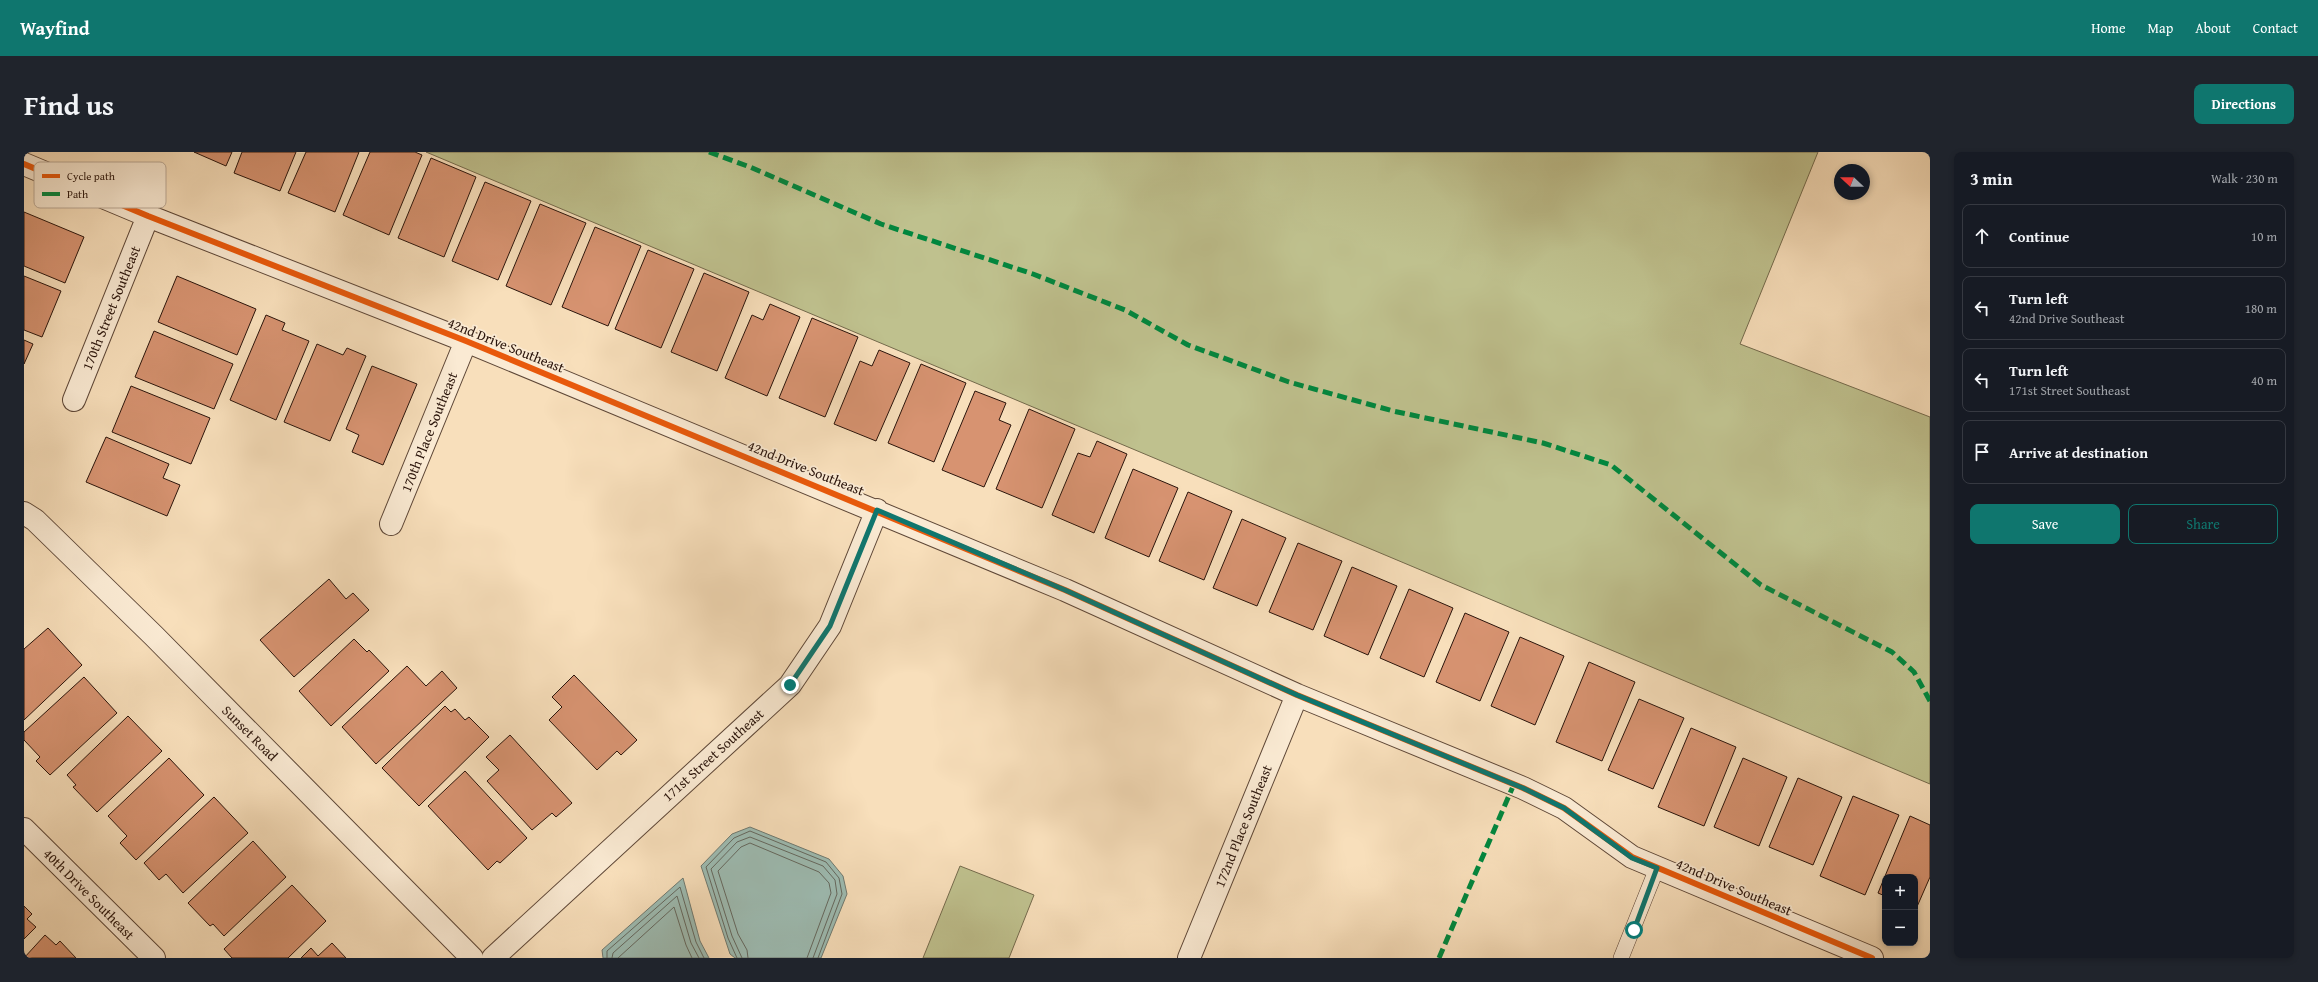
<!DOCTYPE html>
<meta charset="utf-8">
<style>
:root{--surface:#171b24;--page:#20242c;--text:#f1f3f6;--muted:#9ea1a6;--line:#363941;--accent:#0f766e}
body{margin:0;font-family:"Gentium Book Plus",serif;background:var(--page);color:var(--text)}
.controls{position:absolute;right:12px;bottom:12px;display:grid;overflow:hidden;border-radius:8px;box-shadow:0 2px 6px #0003}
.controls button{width:36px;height:36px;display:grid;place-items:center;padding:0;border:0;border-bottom:1px solid var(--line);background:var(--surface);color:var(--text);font:20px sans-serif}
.compass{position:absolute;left:1810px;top:12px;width:36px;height:36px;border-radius:50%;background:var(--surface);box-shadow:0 2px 6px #0003;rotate:292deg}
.stop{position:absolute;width:12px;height:12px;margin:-9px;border:3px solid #0f766e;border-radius:50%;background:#fff}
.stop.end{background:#0f766e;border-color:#fff;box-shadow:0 1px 4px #0008}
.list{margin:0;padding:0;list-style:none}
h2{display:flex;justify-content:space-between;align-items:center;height:52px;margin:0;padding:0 16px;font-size:17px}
h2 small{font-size:13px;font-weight:400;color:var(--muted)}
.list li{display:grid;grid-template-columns:26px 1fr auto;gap:12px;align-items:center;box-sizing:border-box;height:64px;margin:0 8px 8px;padding:0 8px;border:1px solid var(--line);border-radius:8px}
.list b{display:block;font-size:15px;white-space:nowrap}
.list p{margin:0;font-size:13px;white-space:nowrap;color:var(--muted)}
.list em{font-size:13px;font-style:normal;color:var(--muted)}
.actions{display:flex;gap:8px;padding:12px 16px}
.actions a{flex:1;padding:9px 0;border:1px solid var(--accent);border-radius:8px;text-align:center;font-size:14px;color:var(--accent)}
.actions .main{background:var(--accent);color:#fff}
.icon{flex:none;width:22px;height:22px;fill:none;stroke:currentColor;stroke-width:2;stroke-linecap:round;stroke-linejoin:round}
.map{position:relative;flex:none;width:1906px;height:806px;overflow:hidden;border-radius:8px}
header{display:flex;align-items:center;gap:24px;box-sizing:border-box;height:56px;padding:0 20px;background:var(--accent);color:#fff}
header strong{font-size:19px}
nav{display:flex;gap:22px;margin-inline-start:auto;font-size:14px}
.intro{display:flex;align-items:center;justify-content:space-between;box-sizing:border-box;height:96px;padding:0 24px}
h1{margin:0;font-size:28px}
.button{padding:10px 18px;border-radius:8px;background:var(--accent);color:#fff;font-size:14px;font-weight:700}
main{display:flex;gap:24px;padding:0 24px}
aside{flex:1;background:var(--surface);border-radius:8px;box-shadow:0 2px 6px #0003}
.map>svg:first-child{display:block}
</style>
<header>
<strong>Wayfind</strong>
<nav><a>Home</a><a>Map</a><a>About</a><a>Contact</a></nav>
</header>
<div class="intro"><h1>Find us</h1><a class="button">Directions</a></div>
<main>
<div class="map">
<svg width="1906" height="806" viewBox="0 0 1906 806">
<rect width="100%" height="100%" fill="#f8dfbb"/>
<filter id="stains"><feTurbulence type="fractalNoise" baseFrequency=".005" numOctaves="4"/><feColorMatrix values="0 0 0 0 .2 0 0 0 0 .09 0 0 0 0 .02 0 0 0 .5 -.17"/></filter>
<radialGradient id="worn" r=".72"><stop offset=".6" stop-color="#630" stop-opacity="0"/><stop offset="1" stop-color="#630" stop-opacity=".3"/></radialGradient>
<path fill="#bfc18e" stroke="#746a4c" d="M402 0H1794L1716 192 1906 265V632Z
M936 714 1010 743 985 806H899Z"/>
<path fill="#9dbcb3" stroke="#6f7970" d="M726 675 805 707 819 724 823 742 797 806H711L706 802 677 714 708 682Z
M659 726 676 789 685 806H579L578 798Z"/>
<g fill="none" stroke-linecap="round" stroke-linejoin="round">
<path stroke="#64685f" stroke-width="1" d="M583 806V799L656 735 672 790 680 806
M588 806 589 801 653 744 667 791 675 806
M594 806 650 755 662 793 668 806
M713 806 704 786 682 715 710 686 726 679 802 710 815 726 818 742 794 806
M718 806 708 784 687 717 713 690 726 685 799 714 811 728 813 742 789 806
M724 806 723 798 714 782 694 719 717 695 726 691 795 720 805 731 807 741 783 806"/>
</g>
<path fill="#d79371" stroke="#2a140b" d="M170 0H208L202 14Z
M218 0H272L256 39 210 21Z
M282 0H335L311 60 264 41Z
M346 0H391L398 3 365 83 319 63Z
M407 6 452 25 420 105 374 86Z
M461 30 507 49 474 128 428 109Z
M516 52 562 71 527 153 482 134Z
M0 60 60 85 41 131 0 114Z
M571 75 617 94 584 174 538 155Z
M624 98 670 117 637 196 591 177Z
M680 121 725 140 693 219 647 200Z
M0 124 37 139 18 185 0 178Z
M153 124 232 157 213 203 134 170Z
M746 152 776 165 743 244 701 226 728 163 739 168Z
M242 163 261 171 258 178 285 189 252 268 206 248Z
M788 166 834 185 801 265 755 246Z
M130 179 209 212 190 257 111 225Z
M0 188 9 192 0 212Z
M293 192 319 203 323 196 342 204 306 289 260 270Z
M855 198 886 211 852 289 810 272 836 209 848 214Z
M897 212 942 231 910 310 864 291Z
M348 214 393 232 359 313 328 300 335 283 322 277Z
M107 234 186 266 167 312 88 280Z
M951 239 982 251 975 268 987 273 960 335 918 318Z
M1005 257 1051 277 1018 356 972 337Z
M82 285 145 312 139 326 156 333 143 364 62 330Z
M1073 289 1103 302 1070 381 1028 363 1054 301 1066 305Z
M1109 317 1154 336 1125 405 1081 386Z
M1164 340 1208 359 1180 428 1135 409Z
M1218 367 1262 386 1233 454 1189 436Z
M1274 391 1318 409 1289 478 1245 460Z
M1328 415 1373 434 1344 503 1300 484Z
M305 427 322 447 329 441 345 458 270 525 236 488Z
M1385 437 1429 456 1400 525 1356 506Z
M1441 461 1485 480 1456 549 1412 530Z
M24 476 58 513 0 568V497Z
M1496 485 1540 504 1511 573 1467 554Z
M330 487 343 500 345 498 365 519 307 574 275 539Z
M1565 510 1611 530 1578 609 1532 590Z
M383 514 402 534 418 519 433 536 352 612 318 575Z
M550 523 613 588 597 603 593 599 573 618 525 568 538 555 528 545Z
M60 525 93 561 26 623 12 609 16 605 0 588V580Z
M1615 547 1660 566 1629 637 1584 618Z
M421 554 427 560 431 557 441 568 445 565 465 585 395 654 358 616Z
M104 564 138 599 73 660 49 635 52 633 43 623Z
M1667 576 1712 595 1680 674 1634 655Z
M486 583 548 651 532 665 528 661 508 678 463 629 475 618 462 605Z
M145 606 180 643 112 708 96 691 103 684 84 664Z
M1719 606 1763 625 1735 694 1690 675Z
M441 619 503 686 476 711 473 709 464 718 404 654Z
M1774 626 1818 645 1789 713 1745 695Z
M1829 644 1875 663 1841 743 1796 724Z
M190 645 224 681 159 741 142 722 135 728 120 711Z
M1886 664 1906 673V725L1892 757 1891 725H1861V744L1854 741Z
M229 689 262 725 200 784 189 772 186 774 164 751Z
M268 733 302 769 264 806H208L200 797Z
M0 754 8 762 3 767 12 775 0 787Z
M21 783 32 793 36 789 52 806H0Z
M308 791 322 806H277L287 796 294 804Z"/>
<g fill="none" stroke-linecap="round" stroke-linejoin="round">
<g stroke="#5e4737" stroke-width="16">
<path id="service" d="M1597 806 1633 716"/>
</g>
<g stroke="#5e4737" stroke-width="24">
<path id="minor" d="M0 12 124 64 442 189 1041 438 1273 543 1499 636 1540 656 1608 705 1848 806
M50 248 124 64
M367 372 442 189
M0 677 130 806
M469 806 766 533 806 474 853 358
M1165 806 1273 543"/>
</g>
<g stroke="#5e4737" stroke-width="24">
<path id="tertiary" d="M0 361 11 368 130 484 448 806"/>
</g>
<use href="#service" stroke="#faead3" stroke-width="15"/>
<use href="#minor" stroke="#faead3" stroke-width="22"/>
<use href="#tertiary" stroke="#faead3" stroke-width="22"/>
<path stroke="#00873e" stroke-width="5" stroke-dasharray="10 5" stroke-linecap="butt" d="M685 0 726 15 857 72 1009 122 1101 158 1164 193 1265 230 1369 259 1519 291 1587 313 1737 433 1868 500 1890 520 1906 549
M1415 806 1490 632"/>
<g stroke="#faead3" stroke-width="8">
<path id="cycleway" d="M0 12 124 64 442 189 1041 438 1273 543 1499 636 1540 656 1608 705 1848 806"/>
</g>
<use href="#cycleway" stroke="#e8590c" stroke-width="6"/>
</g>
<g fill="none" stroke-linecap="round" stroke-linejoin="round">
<path stroke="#0f766e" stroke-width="5" d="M766 533 806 474 853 358 1041 438 1273 543 1499 636 1540 656 1608 706 1633 716 1610 778"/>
</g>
<g text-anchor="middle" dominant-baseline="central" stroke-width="3.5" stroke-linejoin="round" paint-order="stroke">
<g font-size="14" fill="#2a140b" stroke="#faead3">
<text transform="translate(87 156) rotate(-68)">170th Street Southeast</text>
<text transform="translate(482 193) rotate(22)">42nd Drive Southeast</text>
<text transform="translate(405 280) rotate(-68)">170th Place Southeast</text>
<text transform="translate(782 316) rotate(22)">42nd Drive Southeast</text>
<text transform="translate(226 581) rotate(45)">Sunset Road</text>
<text transform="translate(689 603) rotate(-42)">171st Street Southeast</text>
<text transform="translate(1219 674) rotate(-68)">172nd Place Southeast</text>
<text transform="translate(1710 735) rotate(23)">42nd Drive Southeast</text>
<text transform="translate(65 742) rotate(45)">40th Drive Southeast</text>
</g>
</g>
<rect x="10" y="10" width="132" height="46" rx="6" fill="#faead3" stroke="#bcaa97" stroke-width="1"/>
<rect x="18" y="22" width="18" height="4" fill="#e8590c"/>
<rect x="18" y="40" width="18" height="4" fill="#00873e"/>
<g font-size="11" fill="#2a140b">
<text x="43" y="28">Cycle path</text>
<text x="43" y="46">Path</text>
</g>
<rect width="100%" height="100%" filter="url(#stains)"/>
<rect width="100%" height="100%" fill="url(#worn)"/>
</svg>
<div class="controls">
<button>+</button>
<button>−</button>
</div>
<svg class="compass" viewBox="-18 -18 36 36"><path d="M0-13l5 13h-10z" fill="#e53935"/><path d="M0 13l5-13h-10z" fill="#9ea1a6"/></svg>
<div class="stop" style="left:1610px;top:778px"></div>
<div class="stop end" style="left:766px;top:533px"></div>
</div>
<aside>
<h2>3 min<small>Walk · 230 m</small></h2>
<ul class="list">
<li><svg class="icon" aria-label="ahead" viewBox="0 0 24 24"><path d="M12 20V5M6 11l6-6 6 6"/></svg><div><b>Continue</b></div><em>10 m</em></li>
<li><svg class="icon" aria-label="left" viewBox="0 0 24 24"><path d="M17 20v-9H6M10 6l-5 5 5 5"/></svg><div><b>Turn left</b><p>42nd Drive Southeast</p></div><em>180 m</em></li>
<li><svg class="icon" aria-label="left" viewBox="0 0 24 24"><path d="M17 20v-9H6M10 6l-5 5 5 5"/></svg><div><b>Turn left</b><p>171st Street Southeast</p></div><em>40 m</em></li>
<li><svg class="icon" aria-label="arrive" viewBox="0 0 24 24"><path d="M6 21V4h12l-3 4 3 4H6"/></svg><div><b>Arrive at destination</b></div></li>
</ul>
<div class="actions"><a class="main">Save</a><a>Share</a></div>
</aside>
</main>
